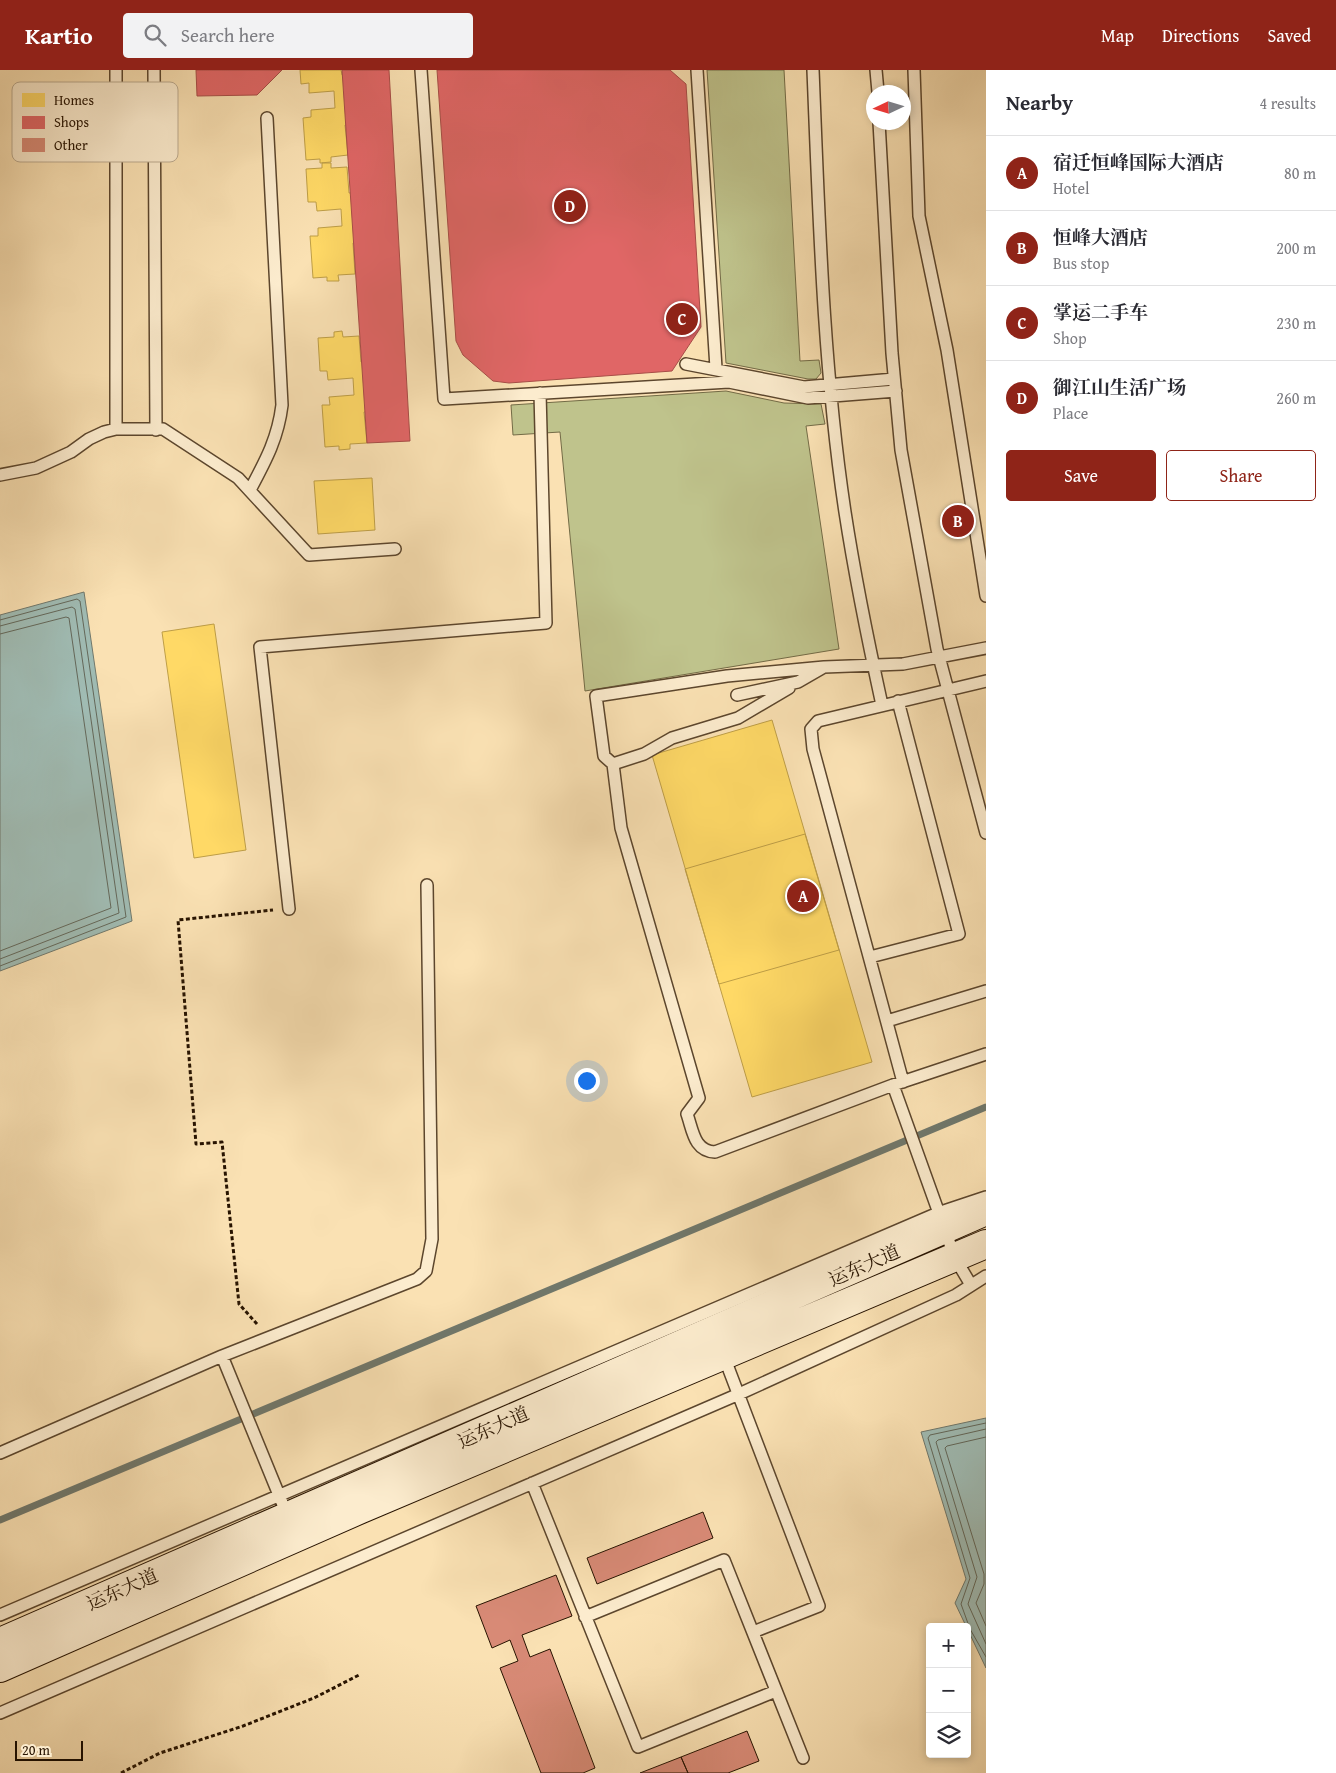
<!DOCTYPE html>
<meta charset="utf-8">
<style>
:root{--surface:#fff;--page:#f2f2f3;--text:#2b2b33;--muted:#7c7c81;--line:#e1e1e2;--accent:#8f2418}
body{margin:0;font-family:"Gentium Book Plus","Noto Serif SC",serif;background:var(--page);color:var(--text)}
.controls{position:absolute;right:15px;bottom:15px;display:grid;overflow:hidden;border-radius:5px;box-shadow:0 2px 8px #0003}
.controls button{width:45px;height:45px;display:grid;place-items:center;padding:0;border:0;border-bottom:1px solid var(--line);background:var(--surface);color:var(--text);font:25px sans-serif}
.compass{position:absolute;left:866px;top:15px;width:45px;height:45px;border-radius:50%;background:var(--surface);box-shadow:0 2px 8px #0003;rotate:266deg}
.scale{position:absolute;left:15px;bottom:12px;width:68px;box-sizing:border-box;padding-left:5px;border:2px solid #271300;border-top:0;font-size:14px;line-height:18px;white-space:nowrap;color:#271300;-webkit-text-stroke:4px #fcecce;paint-order:stroke}
.you{position:absolute;left:586px;top:1010px;width:18px;height:18px;margin:-12px;border:4px solid #fff;border-radius:50%;background:#1a73e8;box-shadow:0 0 0 8px #1a73e833}
.badge{display:grid;place-items:center;width:32px;height:32px;border-radius:50%;background:var(--accent);color:#fff;font-size:16px;font-weight:700}
.pin{position:absolute;translate:-50% -50%;border:2px solid #fff;box-shadow:0 1px 5px #0006}
.list{margin:0;padding:0;list-style:none}
h2{display:flex;justify-content:space-between;align-items:center;height:65px;margin:0;padding:0 20px;font-size:21px}
h2 small{font-size:16px;font-weight:400;color:var(--muted)}
.list li{display:grid;grid-template-columns:32px 1fr auto;gap:15px;align-items:center;box-sizing:border-box;height:75px;padding:0 20px;border-top:1px solid var(--line)}
.list b{display:block;font-size:19px;white-space:nowrap}
.list p{margin:0;font-size:16px;white-space:nowrap;color:var(--muted)}
.list em{font-size:16px;font-style:normal;color:var(--muted)}
.actions{display:flex;gap:10px;padding:15px 20px}
.actions a{flex:1;padding:11px 0;border:1px solid var(--accent);border-radius:5px;text-align:center;font-size:18px;color:var(--accent)}
.actions .main{background:var(--accent);color:#fff}
.icon{flex:none;width:28px;height:28px;fill:none;stroke:currentColor;stroke-width:2;stroke-linecap:round;stroke-linejoin:round}
.map{position:relative;flex:none;width:986px;height:1703px;overflow:hidden}
header{display:flex;align-items:center;gap:30px;box-sizing:border-box;height:70px;padding:0 25px;background:var(--accent);color:#fff}
header strong{font-size:24px}
nav{display:flex;gap:28px;margin-inline-start:auto;font-size:18px}
.search{width:350px;height:45px;background:var(--page);display:flex;align-items:center;gap:12px;box-sizing:border-box;padding:0 18px;border-radius:5px;color:var(--muted);font-size:19px}
main{display:flex}
aside{flex:1;background:var(--surface)}
.map>svg:first-child{display:block}
</style>
<header>
<strong>Kartio</strong>
<div class="search"><svg class="icon" aria-label="search" viewBox="0 0 24 24"><circle cx="10" cy="10" r="6"/><path d="M15 15l6 6"/></svg>Search here</div>
<nav><a>Map</a><a>Directions</a><a>Saved</a></nav>
</header>
<main>
<div class="map">
<svg width="986" height="1703" viewBox="0 0 986 1703">
<rect width="100%" height="100%" fill="#fae1b3"/>
<filter id="stains"><feTurbulence type="fractalNoise" baseFrequency=".004" numOctaves="4"/><feColorMatrix values="0 0 0 0 .2 0 0 0 0 .09 0 0 0 0 .02 0 0 0 .5 -.17"/></filter>
<radialGradient id="worn" r=".72"><stop offset=".6" stop-color="#630" stop-opacity="0"/><stop offset="1" stop-color="#630" stop-opacity=".3"/></radialGradient>
<path fill="#bfc38c" stroke="#736b46" d="M707 0H784L800 291 819 290 821 303 816 309H808L726 293Z
M726 321 784 333 821 334 825 354 806 356 839 579 585 621 560 362 513 365 511 335Z"/>
<path fill="#a0bcb4" stroke="#70786c" d="M84 522 132 851 0 901V545Z
M986 1348V1598L955 1533 966 1509 921 1362Z"/>
<path fill="#ffd966" stroke="#be9e47" d="M300 0H341L342 5 354 4 358 54 345 55 348 85 331 87V92L320 93V89L306 90 303 48 311 47V40L335 38 334 21 309 23V13L301 14Z
M322 93H331V98L347 97 349 123 361 122 364 172 353 173 355 204 338 205 339 211H327V207L313 208 310 166H318V158L342 156 341 139 317 141 316 132H308L306 99 322 98Z
M342 261 343 267 359 266 361 292 373 291 376 341 364 342 367 373 350 374V379L339 380V376L325 377 322 335H330L329 327 354 325 353 308 328 310 327 301H320L318 268 334 267V262Z
M372 408 375 460 318 464 314 411Z
M214 554 246 780 194 788 162 562Z
M772 650 872 992 752 1027 652 685Z
M805 764 839 880 719 914 685 799Z"/>
<path fill="#e06666" stroke="#a84d47" d="M196 0H282L257 25 197 26Z
M342 0H389L410 371 367 373Z
M437 0H670L686 14 701 257 672 301 509 313 493 311 463 285 456 271Z"/>
<g fill="none" stroke-linecap="round" stroke-linejoin="round">
<path stroke="#64685a" stroke-width="1" d="M0 550 77 529 80 531 126 847 0 896
M0 556 72 537 75 539 119 843 0 889
M0 564 66 547 69 548 111 838 0 881
M986 1353 930 1365 928 1368 970 1508 961 1534 970 1559 986 1587
M986 1359 938 1370 936 1372 977 1507 968 1534 986 1574
M986 1367 947 1376 945 1378 984 1504V1514L976 1533 986 1556"/>
<path stroke="#70786c" stroke-width="7" d="M0 1450 986 1037"/>
</g>
<path fill="#d88a76" stroke="#271300" d="M703 1442 713 1468 597 1514 587 1488Z
M556 1505 572 1546 522 1565 530 1587 550 1579 595 1698 583 1703H541L500 1598 518 1591 510 1570 492 1578 476 1536Z
M747 1661 759 1691 728 1703H688L681 1687Z
M681 1687 688 1703H640Z"/>
<g fill="none" stroke-linecap="round" stroke-linejoin="round">
<g stroke="#5c462d" stroke-width="14">
<path id="service" d="M154 0 156 360
M421 0 444 329 729 312 808 328 896 321
M697 0 716 298
M813 0C819 147 823 296 845 442 855 507 868 571 882 635
M876 0 878 22
M914 0 919 146 947 280 986 526
M879 52 892 283 901 380 937 579 986 763
M686 294 804 317 894 309
M116 359V0
M0 405 36 398 71 382 89 369 104 362 116 359H163L238 408 309 485 395 479
M250 420C266 390 278 368 282 335L267 48
M824 597 727 606 596 626 604 686 613 694 621 758 699 1028 687 1044C693 1061 694 1081 715 1082L893 1015
M737 625 798 612 824 597 903 594 986 578
M613 694 644 684 672 668 738 648 789 618
M289 839 260 577 546 553 540 323
M870 887 959 864 898 631
M887 951 986 921
M903 1012 813 679 811 659 818 651 986 611
M971 1215 955 1188 893 1015 986 984
M723 1284 819 1536 753 1562
M222 1286 288 1447
M0 1383 222 1286 417 1209 426 1201 432 1169 427 815
M532 1413 638 1677 776 1621
M0 1545 938 1143 986 1127
M585 1547 724 1490 803 1688
M0 1643 739 1324 956 1225 986 1206"/>
</g>
<g stroke="#271300" stroke-width="30">
<path id="secondary" d="M0 1572 986 1141
M0 1598 359 1440 986 1174"/>
</g>
<path stroke="#271300" stroke-width="3" stroke-dasharray="4 2.5" stroke-linecap="butt" d="M257 1254 239 1234 222 1072 196 1074 178 850 273 840
M121 1703 160 1683 243 1656 314 1628 359 1605"/>
<use href="#service" stroke="#fcecce" stroke-width="11"/>
<use href="#secondary" stroke="#fcecce" stroke-width="28"/>
</g>
<g text-anchor="middle" dominant-baseline="central" stroke-width="5" stroke-linejoin="round" paint-order="stroke">
<g font-size="19" fill="#271300" stroke="#fcecce">
<text transform="translate(864 1195) rotate(-24)">运东大道</text>
<text transform="translate(493 1357) rotate(-24)">运东大道</text>
<text transform="translate(122 1519) rotate(-24)">运东大道</text>
</g>
</g>
<rect x="12" y="12" width="166" height="80" rx="8" fill="#fcecce" stroke="#bcab90" stroke-width="1"/>
<rect x="22" y="23" width="23" height="14" fill="#ffd966"/>
<rect x="22" y="46" width="23" height="13" fill="#e06666"/>
<rect x="22" y="68" width="23" height="14" fill="#d88a76"/>
<g font-size="14" fill="#271300">
<text x="54" y="35">Homes</text>
<text x="54" y="57">Shops</text>
<text x="54" y="80">Other</text>
</g>
<rect width="100%" height="100%" filter="url(#stains)"/>
<rect width="100%" height="100%" fill="url(#worn)"/>
</svg>
<div class="controls">
<button>+</button>
<button>−</button>
<button><svg class="icon" aria-label="layers" viewBox="0 0 24 24"><path d="M12 4l9 5-9 5-9-5zM3 14l9 5 9-5"/></svg></button>
</div>
<svg class="compass" viewBox="-18 -18 36 36"><path d="M0-13l5 13h-10z" fill="#e53935"/><path d="M0 13l5-13h-10z" fill="#7c7c81"/></svg>
<div class="scale">20 m</div>
<div class="you"></div>
<div class="pin badge" style="left:803px;top:826px">A</div>
<div class="pin badge" style="left:958px;top:451px">B</div>
<div class="pin badge" style="left:682px;top:249px">C</div>
<div class="pin badge" style="left:570px;top:136px">D</div>
</div>
<aside>
<h2>Nearby<small>4 results</small></h2>
<ul class="list">
<li><span class="badge">A</span><div><b>宿迁恒峰国际大酒店</b><p>Hotel</p></div><em>80 m</em></li>
<li><span class="badge">B</span><div><b>恒峰大酒店</b><p>Bus stop</p></div><em>200 m</em></li>
<li><span class="badge">C</span><div><b>掌运二手车</b><p>Shop</p></div><em>230 m</em></li>
<li><span class="badge">D</span><div><b>御江山生活广场</b><p>Place</p></div><em>260 m</em></li>
</ul>
<div class="actions"><a class="main">Save</a><a>Share</a></div>
</aside>
</main>
